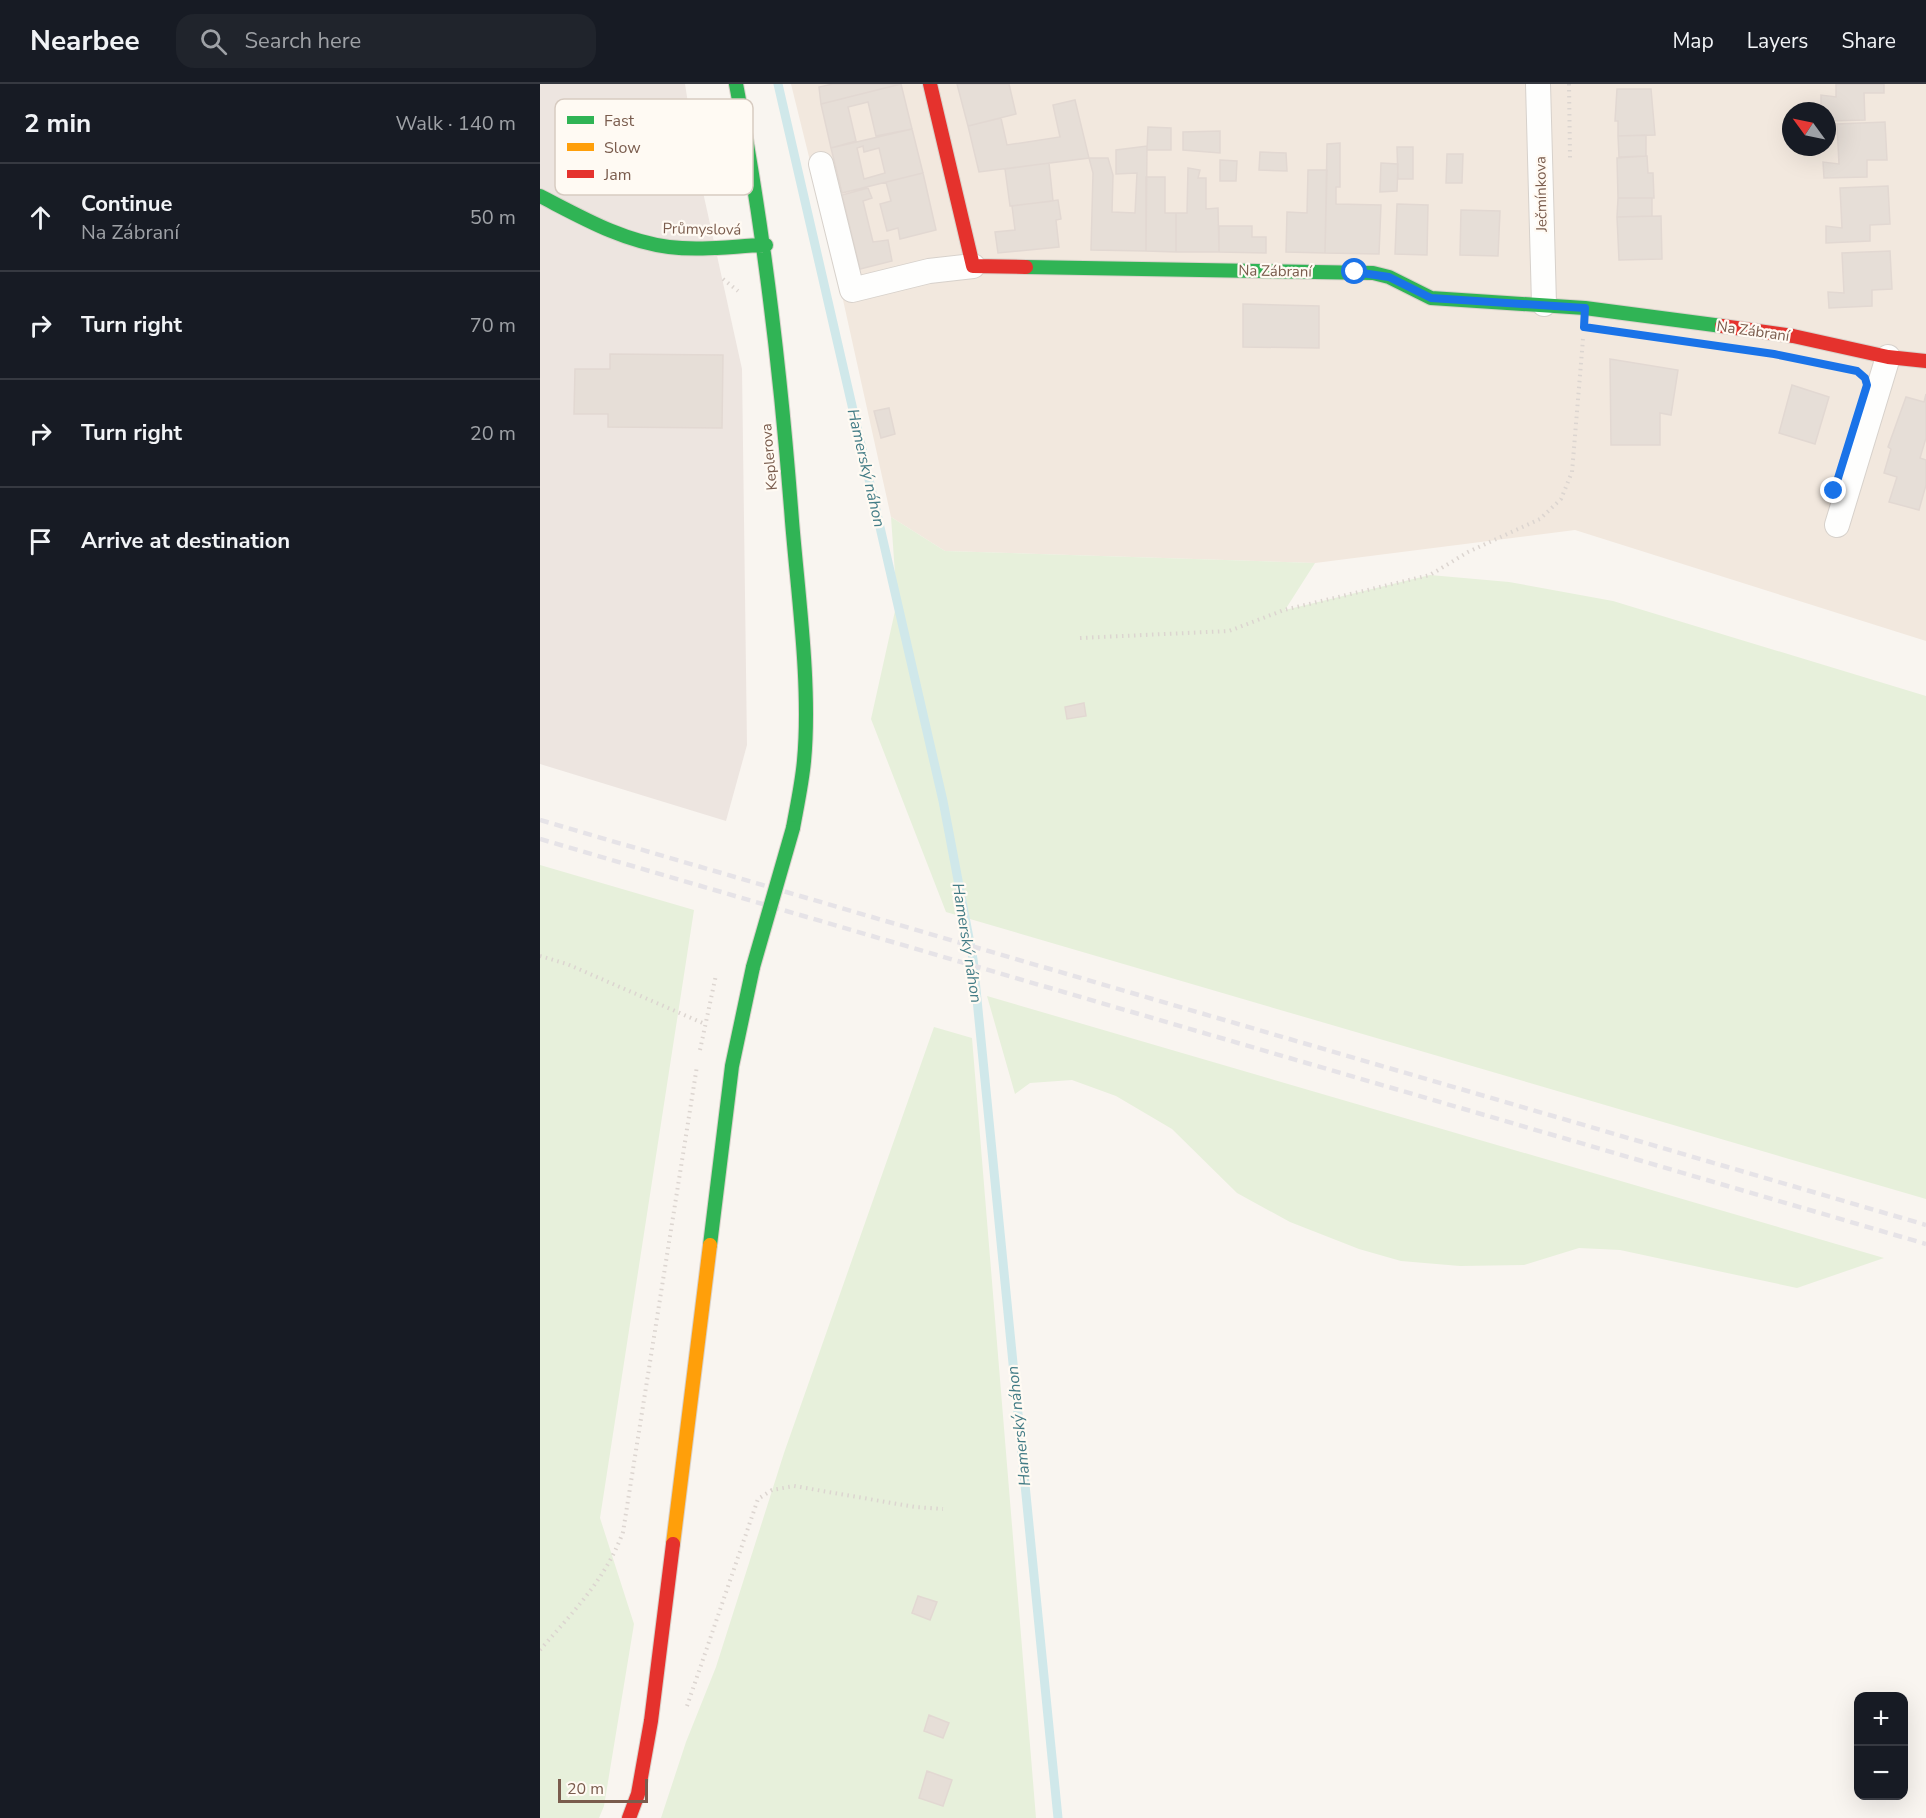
<!DOCTYPE html>
<meta charset="utf-8">
<style>
:root{--surface:#171b24;--page:#20242c;--text:#f1f3f6;--muted:#9ea1a6;--line:#363941}
body{margin:0;font-family:"Nunito Sans",sans-serif;background:var(--page);color:var(--text)}
.controls{position:absolute;right:18px;bottom:18px;display:grid;overflow:hidden;border-radius:12px;box-shadow:0 6px 24px #0002}
.controls button{width:54px;height:54px;display:grid;place-items:center;padding:0;border:0;border-bottom:2px solid var(--line);background:var(--surface);color:var(--text);font:30px sans-serif}
.compass{position:absolute;left:1242px;top:18px;width:54px;height:54px;border-radius:50%;background:var(--surface);box-shadow:0 6px 24px #0002;rotate:303deg}
.scale{position:absolute;left:18px;bottom:15px;width:90px;box-sizing:border-box;padding-left:6px;border:3px solid #7a5c4d;border-top:0;font-size:16px;line-height:21px;white-space:nowrap;color:#7a5c4d;-webkit-text-stroke:4px #fffaf3;paint-order:stroke}
.stop{position:absolute;width:18px;height:18px;margin:-14px;border:4px solid #1a73e8;border-radius:50%;background:#fff}
.stop.end{background:#1a73e8;border-color:#fff;box-shadow:0 2px 6px #0008}
.list{margin:0;padding:0;list-style:none}
h2{display:flex;justify-content:space-between;align-items:center;height:78px;margin:0;padding:0 24px;font-size:26px}
h2 small{font-size:20px;font-weight:400;color:var(--muted)}
.list li{display:grid;grid-template-columns:39px 1fr auto;gap:18px;align-items:center;box-sizing:border-box;height:108px;padding:0 24px;border-top:2px solid var(--line)}
.list b{display:block;font-size:22px;white-space:nowrap}
.list p{margin:0;font-size:20px;white-space:nowrap;color:var(--muted)}
.list em{font-size:20px;font-style:normal;color:var(--muted)}
.icon{flex:none;width:33px;height:33px;fill:none;stroke:currentColor;stroke-width:2;stroke-linecap:round;stroke-linejoin:round}
.map{position:relative;flex:none;width:1386px;height:1734px;overflow:hidden}
header{display:flex;align-items:center;gap:36px;box-sizing:border-box;height:84px;padding:0 30px;background:var(--surface);border-bottom:2px solid var(--line)}
header strong{font-size:28px}
nav{display:flex;gap:33px;margin-inline-start:auto;font-size:21px}
.search{width:420px;height:54px;background:var(--page);display:flex;align-items:center;gap:15px;box-sizing:border-box;padding:0 21px;border-radius:18px;color:var(--muted);font-size:22px}
main{display:flex}
aside{flex:1;background:var(--surface)}
.map>svg:first-child{display:block}
</style>
<header>
<strong>Nearbee</strong>
<div class="search"><svg class="icon" aria-label="search" viewBox="0 0 24 24"><circle cx="10" cy="10" r="6"/><path d="M15 15l6 6"/></svg>Search here</div>
<nav><a>Map</a><a>Layers</a><a>Share</a></nav>
</header>
<main>
<aside>
<h2>2 min<small>Walk · 140 m</small></h2>
<ul class="list">
<li><svg class="icon" aria-label="ahead" viewBox="0 0 24 24"><path d="M12 20V5M6 11l6-6 6 6"/></svg><div><b>Continue</b><p>Na Zábraní</p></div><em>50 m</em></li>
<li><svg class="icon" aria-label="right" viewBox="0 0 24 24"><path d="M7 20v-9h11M14 6l5 5-5 5"/></svg><div><b>Turn right</b></div><em>70 m</em></li>
<li><svg class="icon" aria-label="right" viewBox="0 0 24 24"><path d="M7 20v-9h11M14 6l5 5-5 5"/></svg><div><b>Turn right</b></div><em>20 m</em></li>
<li><svg class="icon" aria-label="arrive" viewBox="0 0 24 24"><path d="M6 21V4h12l-3 4 3 4H6"/></svg><div><b>Arrive at destination</b></div></li>
</ul>
</aside>
<div class="map">
<svg width="1386" height="1734" viewBox="0 0 1386 1734">
<rect width="100%" height="100%" fill="#f9f5f0"/>
<path fill="#f2e8de" fill-rule="evenodd" d="M251 0H1386V557L1035 446 775 479 405 467 351 433 292 166ZM1251 27H1287V63H1251Z"/>
<path fill="#ede5e0" d="M0 0H145L159 90 202 285 207 661 186 737 0 680Z"/>
<path fill="#e7f0db" d="M351 433 405 467 775 479 745 526 890 491 969 498 1073 517 1386 612V1115L406 828 331 635 357 518Z
M0 781 154 826 60 1434 94 1540 64 1722 59 1734H0Z
M447 912 1344 1174 1257 1204 1080 1166 1039 1164 984 1181 920 1182 861 1177 819 1165 750 1138 697 1109 632 1045 576 1012 532 996 490 999 475 1010Z
M394 943 432 954 496 1734H121L146 1658 176 1583 244 1369Z"/>
<g fill="none" stroke-linecap="round" stroke-linejoin="round">
<path stroke="#d0e8ea" stroke-width="9" d="M238 0 403 717 433 875 518 1734"/>
</g>
<path fill="#e6ded7" stroke="#e2d8d2" stroke-width="1.5" fill-rule="evenodd" d="M293 0H361L281 20 279 3Z
M361 0 372 45 336 52 328 18 308 23 316 57 291 64 281 20Z
M417 0H469L476 30 428 42Z
M1296 0H1344V9H1324L1325 36 1287 37V27H1281V11L1296 13Z
M1077 5H1111L1115 51 1078 52V37H1075Z
M535 16 549 74 439 88 428 42 461 34 467 61 520 53 513 21Z
M1345 38 1347 76H1327V93L1284 94 1283 78 1299 80 1297 40Z
M608 43 631 44V66H607Z
M372 45 383 89 302 109 291 64ZM323 62 324 68 339 64 345 89 324 95 317 64Z
M680 47V69L643 66V48Z
M1106 51V72L1079 73 1078 52Z
M800 59V103H796V120L841 121 839 170 785 169 787 60Z
M607 62 606 167 551 166 553 89 549 74H568L573 91 572 128 595 129 597 89 576 90V66Z
M857 63H873V95H858Z
M720 68 746 69 747 87 719 86Z
M907 70H923L922 99H906Z
M1107 72 1108 89H1113L1114 114H1078L1077 74Z
M680 76 697 77 696 97H680Z
M509 79 513 117 470 122 465 85Z
M841 79 858 80 857 107 840 108Z
M648 84 660 86 658 94H666V125L678 124 679 168H636V129H647Z
M768 86H787L785 169 746 168 747 128 767 129Z
M383 89 396 146 360 155 358 144 347 147 340 120 351 117 346 98Z
M606 93H625V129H636V168L606 167Z
M1348 102 1350 140 1330 141V157L1286 159V142L1302 144 1300 104Z
M328 104 332 114 323 117 333 158 348 156 352 177 320 185 302 111Z
M1078 114H1112V132L1077 133Z
M518 116 521 135 516 136 519 163 458 169 455 148 475 146 472 122Z
M857 120 888 121 887 171 855 170Z
M921 126 960 127 958 172 920 171Z
M1121 132 1122 175 1079 176 1077 133Z
M679 142H712V153H726V169L679 168Z
M1350 167 1352 205 1332 206V222L1289 224 1288 208 1304 209 1302 169Z
M703 220 779 222V264L703 263Z
M70 270 183 271 182 344 68 343V330H34L35 285H70Z
M1070 275 1138 286 1131 331 1120 329V361H1071Z
M1252 301 1289 313 1275 360 1239 349Z
M1386 310V354L1380 374 1386 376V401L1379 426 1349 418 1357 393 1344 389 1351 365 1348 363 1366 313 1384 318Z
M349 324 355 350 341 354 334 327Z
M544 619 546 632 527 635 525 623Z
M378 1512 397 1518 390 1536 372 1529Z
M389 1631 409 1639 403 1654 384 1647Z
M387 1687 412 1696 403 1722 379 1714Z"/>
<g fill="none" stroke-linecap="round" stroke-linejoin="round">
<g stroke="#d7d1cb" stroke-width="26">
<path id="street" d="M998 0 1004 220
M281 80 312 206 389 187 433 182
M1297 441 1348 273"/>
</g>
<g stroke="#d9d2cb" stroke-width="16">
<path id="fast" d="M196 0C224 145 241 290 252 437 258 511 271 603 264 677 262 699 257 722 253 744
M0 112C41 133 82 157 129 163 161 167 194 162 226 161
M486 183 833 189 849 193 891 214 1045 224 1182 242
M170 1161 192 982 213 883"/>
</g>
<g stroke="#d9d2cb" stroke-width="16">
<path id="slow" d="M133 1460 170 1161"/>
</g>
<g stroke="#d9d2cb" stroke-width="16">
<path id="jam" d="M390 0 433 182 486 183
M1182 242 1253 252 1348 273 1386 277
M89 1734 98 1710 111 1637 133 1460"/>
</g>
<path stroke="#dcd5d0" stroke-width="4" stroke-dasharray="1.5 4.5" stroke-linecap="butt" d="M1029 0 1030 74
M183 195 198 207
M540 554 689 547 744 526 890 491 928 468 1000 435 1021 415 1032 388 1043 255
M0 872 27 880 165 940
M160 966 176 891
M0 1566C32 1529 66 1495 83 1448L157 982
M147 1622 218 1415 232 1406 254 1402 375 1423 403 1425"/>
<use href="#street" stroke="#fefefd" stroke-width="24"/>
<use href="#fast" stroke="#30b455" stroke-width="14"/>
<use href="#slow" stroke="#ff9f0a" stroke-width="14"/>
<use href="#jam" stroke="#e5322d" stroke-width="14"/>
<path stroke="#e6e3e7" stroke-width="4.5" stroke-dasharray="9 6" stroke-linecap="butt" d="M0 736 1386 1141
M0 755 1386 1160"/>
<g stroke="#d9d2cb" stroke-width="16" stroke-linecap="butt">
<path id="fast-bridge" d="M213 883 253 744"/>
</g>
<use href="#fast-bridge" stroke="#30b455" stroke-width="14"/>
</g>
<g fill="none" stroke-linecap="round" stroke-linejoin="round">
<path stroke="#1a73e8" stroke-width="8" d="M815 188 849 193 891 214 1045 224 1044 243 1234 270 1317 287 1325 294 1327 301 1294 407"/>
</g>
<g text-anchor="middle" dominant-baseline="central" stroke-width="4.5" stroke-linejoin="round" paint-order="stroke">
<g font-size="15" fill="#7a5c4d" stroke="#fffaf3">
<text transform="translate(1001 110) rotate(-91)">Ječmínkova</text>
<text transform="translate(162 145) rotate(1)">Průmyslová</text>
<text transform="translate(735 187) rotate(1)">Na Zábraní</text>
<text transform="translate(1213 247) rotate(8)">Na Zábraní</text>
<text transform="translate(229 373) rotate(-95)">Keplerova</text>
</g>
<g font-size="16" font-style="italic" fill="#437c86" stroke="#fffaf3">
<text transform="translate(326 384) rotate(77)">Hamerský náhon</text>
<text transform="translate(427 859) rotate(81)">Hamerský náhon</text>
<text transform="translate(479 1342) rotate(-96)">Hamerský náhon</text>
</g>
</g>
<rect x="15" y="15" width="198" height="96" rx="9" fill="#fffaf3" stroke="#d7cbc1" stroke-width="1.5"/>
<rect x="27" y="32" width="27" height="8" fill="#30b455"/>
<rect x="27" y="59" width="27" height="8" fill="#ff9f0a"/>
<rect x="27" y="86" width="27" height="8" fill="#e5322d"/>
<g font-size="16" fill="#7a5c4d">
<text x="64" y="42">Fast</text>
<text x="64" y="69">Slow</text>
<text x="64" y="96">Jam</text>
</g>
</svg>
<div class="controls">
<button>+</button>
<button>−</button>
</div>
<svg class="compass" viewBox="-18 -18 36 36"><path d="M0-13l5 13h-10z" fill="#e53935"/><path d="M0 13l5-13h-10z" fill="#9ea1a6"/></svg>
<div class="scale">20 m</div>
<div class="stop" style="left:815px;top:188px"></div>
<div class="stop end" style="left:1294px;top:407px"></div>
</div>
</main>
